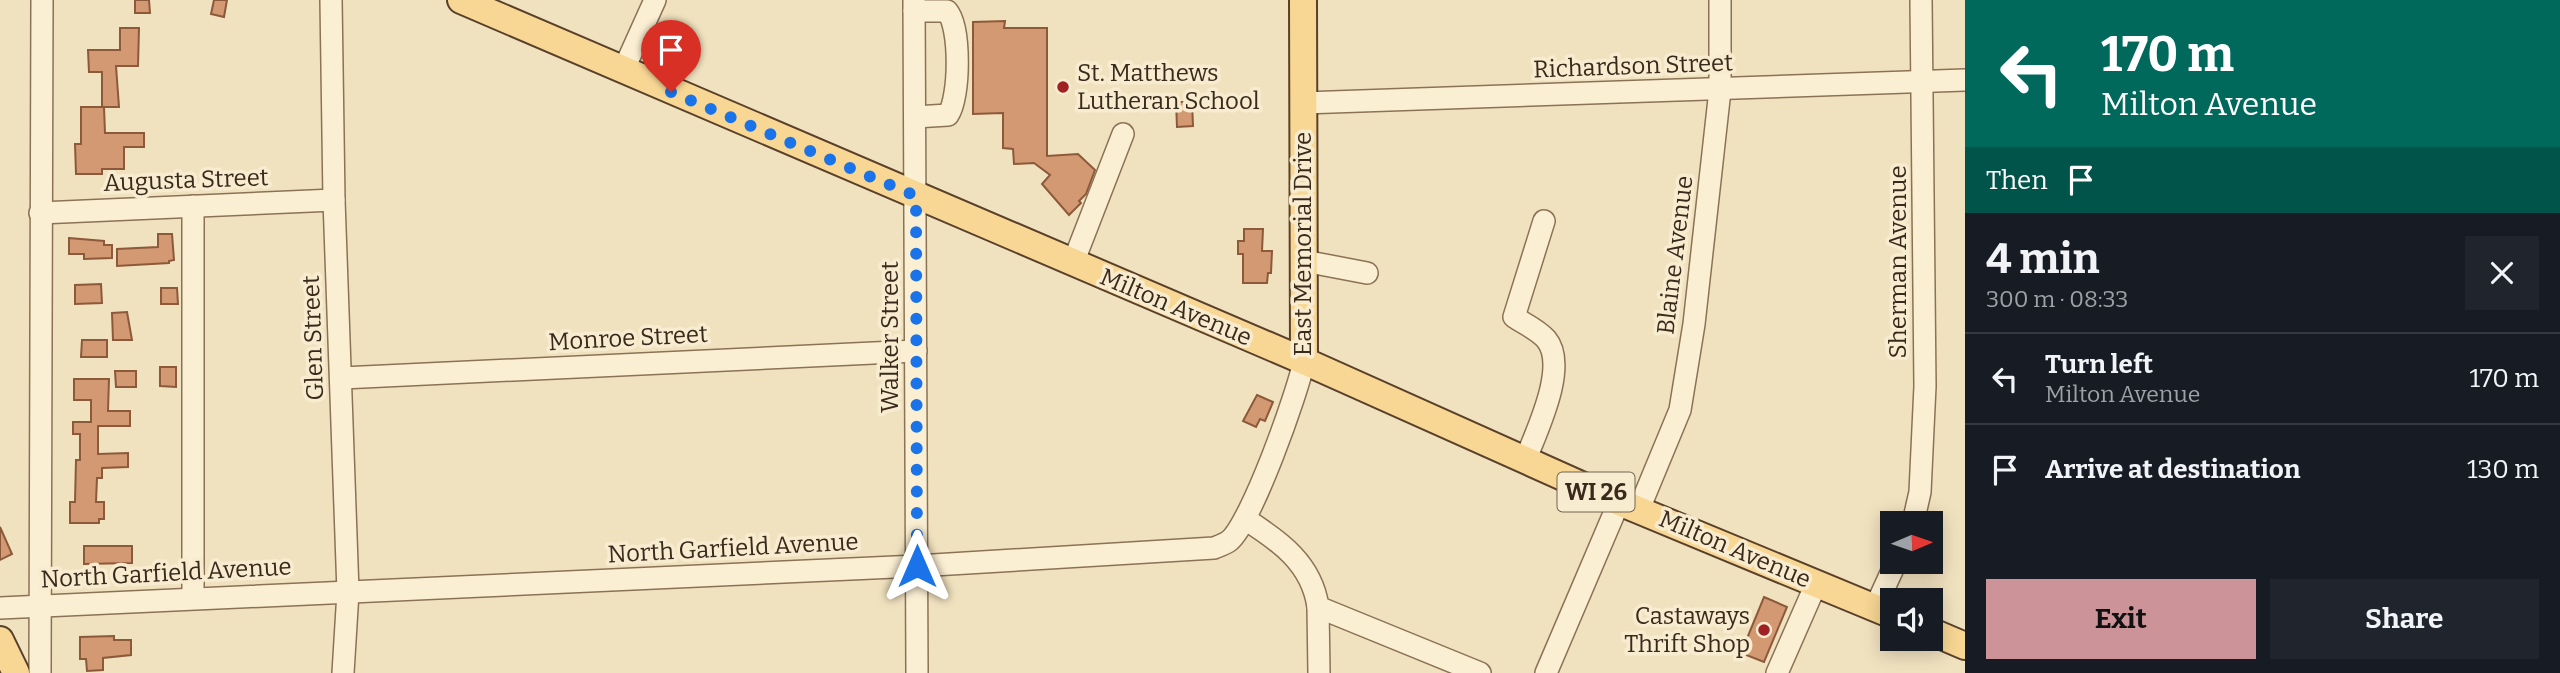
<!DOCTYPE html>
<html lang="en">
<head>
<meta charset="utf-8">
<style>
	body { margin:0; font-family:Bitter,serif; background:#20242c; color:#f1f3f6; height:100vh; display:flex; flex-direction:column; font-size:26px; white-space:nowrap }
	* { box-sizing:border-box; margin:0 }
	p { font-size:23px; color:#9ea1a6 }
	.icon { flex:none; width:38px; height:38px; fill:none; stroke:currentColor; stroke-width:2; stroke-linecap:round; stroke-linejoin:round }
	.map { position:relative; flex:1; overflow:hidden }
	.panel { display:flex; flex-direction:column; background:#171b24; width:595px }
	.panel>* { flex:none }
	.banner { background:#00695c; color:#fff; overflow:hidden }
	.needle { width:46px; rotate:88deg }
	.buttons { position:absolute; left:1880px; top:511px; display:grid; gap:14px }
	.buttons a { display:grid; place-items:center; width:63px; height:63px; border-radius:0px; background:#171b24; box-shadow:0 4px 18px #0003; font-size:35px }
	.pin { position:absolute; display:grid; place-items:center; width:60px; height:60px; color:#fff; margin:-72px -30px; border-radius:50% 50% 50% 0; rotate:-45deg; box-shadow:0 0 7px #0007 }
	.pin .icon { rotate:45deg }
	.me { position:absolute; width:77px; margin:-38px; rotate:0deg; stroke-linejoin:round; filter:drop-shadow(0 0 5px #0008) }
	.turn { display:flex; align-items:center; gap:24px; height:147px; padding:0 21px; font-size:32px }
	.turn .icon { width:91px; height:91px; stroke-width:2.5 }
	.turn b { display:block; font-size:49px; line-height:60px }
	.then { display:flex; align-items:center; height:66px; padding:0 21px; background:#0003; gap:14px; font-size:26px }
	.round { display:grid; place-items:center; flex:none; width:74px; height:74px; border-radius:0px; background:#20242c }
	.head { display:flex; align-items:center; justify-content:space-between; height:119px; padding:0 21px }
	h1 { font-size:42px; font-weight:700; line-height:52px }
	.primary-button { display:flex; gap:14px; margin-top:auto; padding:14px 21px }
	.primary-button a { flex:1; height:80px; border-radius:0px; background:#cc9498; color:#111; font-size:28px; font-weight:700; line-height:80px; text-align:center }
	.primary-button a+a { background:#20242c; color:#f1f3f6 }
	ul { padding:0; list-style:none }
	li { display:flex; align-items:center; gap:21px; height:91px; padding:0 21px; border-top:2px solid #363941 }
	li div { flex:1 }
	li b { display:block; font-size:26px }
	li em { font-style:normal }
	main { display:flex; flex:1; min-height:0 }
	.map>svg:first-child { display:block }
	.building { fill:#d29972; stroke:#8c593a; stroke-width:2 }
	.lines { fill:none; stroke-linecap:round; stroke-linejoin:round }
	.minor-casing { stroke:#8b7256; stroke-width:24 }
	.major-casing { stroke:#59402b; stroke-width:30 }
	.minor { stroke:#fbefd3; stroke-width:21 }
	.major { stroke:#f8d794; stroke-width:26 }
	.route { stroke:#1a73e8; stroke-width:12; stroke-dasharray:0 21.6 }
	.poi-dot { fill:#9f2124; stroke:#f8ecd0; stroke-width:2.5 }
	.labels { text-anchor:middle; dominant-baseline:central; stroke-width:7; stroke-linejoin:round; paint-order:stroke }
	.shield { fill:#f8ecd0; stroke:#736452; stroke-width:2 }
	.shield-label { font-size:23px; font-weight:bold; fill:#3a2a1c }
	.street-label { font-size:24px; fill:#3a2a1c; stroke:#f8ecd0 }
	.poi-label { font-size:24px; fill:#3a2a1c; stroke:#f8ecd0; text-anchor:start }
</style>
</head>
<body>
<main>
<div class="map">
<svg width="1965" height="673" viewBox="0 0 1965 673">
	<rect width="100%" height="100%" fill="#f1e2bf"/>
	<g class="building">
		<path d="M 135,0 L 149,0 L 150,13 L 135,13 Z"/>
		<path d="M 214,0 L 227,0 L 224,17 L 211,14 Z"/>
		<path d="M 1005,21 L 1004,28 L 1047,28 L 1047,156 L 1078,154 L 1095,170 L 1086,194 L 1079,201 L 1081,203 L 1069,215 L 1042,184 L 1050,175 L 1034,163 L 1014,164 L 1013,149 L 1003,148 L 1003,113 L 973,114 L 973,22 Z"/>
		<path d="M 120,28 L 139,28 L 138,66 L 116,66 L 119,107 L 104,107 L 105,133 L 144,133 L 144,147 L 124,147 L 124,169 L 102,169 L 102,174 L 76,174 L 75,144 L 81,144 L 81,107 L 102,107 L 102,72 L 89,72 L 88,50 L 120,50 Z"/>
		<path d="M 1176,102 L 1192,102 L 1193,126 L 1177,127 Z"/>
		<path d="M 1244,229 L 1263,229 L 1262,251 L 1272,251 L 1271,273 L 1268,273 L 1267,283 L 1243,283 L 1243,254 L 1238,254 L 1238,241 L 1244,241 Z"/>
		<path d="M 158,234 L 172,234 L 174,260 L 169,261 L 169,263 L 117,266 L 117,249 L 158,247 Z"/>
		<path d="M 69,238 L 104,241 L 104,245 L 112,245 L 112,258 L 84,259 L 84,254 L 69,254 Z"/>
		<path d="M 101,284 L 102,303 L 75,304 L 75,285 Z"/>
		<path d="M 161,288 L 177,288 L 178,304 L 161,304 Z"/>
		<path d="M 127,312 L 132,340 L 113,340 L 112,313 Z"/>
		<path d="M 82,340 L 107,340 L 107,357 L 81,357 Z"/>
		<path d="M 160,367 L 176,367 L 176,387 L 160,386 Z"/>
		<path d="M 115,371 L 136,371 L 136,387 L 116,387 Z"/>
		<path d="M 74,379 L 109,379 L 108,411 L 130,411 L 130,426 L 98,426 L 98,454 L 128,453 L 128,467 L 102,468 L 102,478 L 97,478 L 96,502 L 104,502 L 104,519 L 99,519 L 99,523 L 70,523 L 70,502 L 75,502 L 76,460 L 80,460 L 80,434 L 73,434 L 73,422 L 91,422 L 91,400 L 74,400 Z"/>
		<path d="M 1257,395 L 1273,402 L 1265,421 L 1260,419 L 1256,427 L 1243,421 Z"/>
		<path d="M 0,527 L 12,554 L 0,560 Z"/>
		<path d="M 84,546 L 132,546 L 132,563 L 84,564 Z"/>
		<path d="M 1764,597 L 1787,607 L 1764,662 L 1741,653 Z"/>
		<path d="M 114,636 L 114,640 L 131,640 L 131,655 L 103,658 L 103,670 L 87,671 L 86,659 L 80,659 L 80,637 Z"/>
	</g>
	<g class="lines">
		<g class="minor-casing">
			<g id="minor">
				<path d="M 331,0 L 334,200 L 348,592 L 343,673"/>
				<path d="M 914,0 L 917,673"/>
				<path d="M 914,11 L 947,11 C 961,27 960,98 948,115 L 915,117"/>
				<path d="M 623,71 L 655,0"/>
				<path d="M 1303,103 L 1965,80"/>
				<path d="M 193,206 L 193,598"/>
				<path d="M 40,213 L 334,200"/>
				<path d="M 1304,261 L 1367,273"/>
				<path d="M 1073,263 L 1123,134"/>
				<path d="M 342,378 L 916,351"/>
				<path d="M 1525,461 C 1536,432 1569,366 1546,339 C 1538,330 1525,324 1514,317 L 1544,221"/>
				<path d="M 1639,509 L 1680,410 L 1694,324 L 1720,90 L 1720,0"/>
				<path d="M 1245,519 C 1280,541 1312,564 1318,607 L 1480,673"/>
				<path d="M 1913,523 L 1920,492 L 1925,386 L 1921,0"/>
				<path d="M 1318,607 L 1319,673"/>
				<path d="M 0,608 L 917,566 L 1214,548 C 1219,546 1225,544 1229,541 C 1251,524 1298,392 1304,361"/>
				<path d="M 1875,608 L 1896,562"/>
				<path d="M 40,673 L 42,0"/>
				<path d="M 1546,673 L 1619,502"/>
				<path d="M 1777,673 L 1816,584"/>
			</g>
		</g>
		<g class="major-casing">
			<g id="major">
				<path d="M 461,0 L 1304,361 L 1619,502 L 1892,615"/>
				<path d="M 1303,0 L 1304,361"/>
				<path d="M 1930,631 L 1965,646"/>
				<path d="M 0,640 L 16,673"/>
			</g>
		</g>
		<use href="#minor" class="minor"/>
		<use href="#major" class="major"/>
	</g>
	<g class="lines">
		<path class="route" d="M 671,92 L 916,196 L 917,566"/>
	</g>
	<g class="poi-dot">
		<circle cx="1063" cy="87" r="7"/>
		<circle cx="1764" cy="630" r="7"/>
	</g>
	<g class="labels">
		<rect class="shield" x="1557.5" y="472.5" width="77" height="39" rx="5"/>
		<g class="shield-label">
			<text x="1596" y="492">WI 26</text>
		</g>
		<g class="street-label">
			<text transform="translate(1633 66) rotate(-2)">Richardson Street</text>
			<text transform="translate(186 180) rotate(-2)">Augusta Street</text>
			<text transform="translate(1303 244) rotate(-90)">East Memorial Drive</text>
			<text transform="translate(1675 255) rotate(-83)">Blaine Avenue</text>
			<text transform="translate(1898 262) rotate(-90)">Sherman Avenue</text>
			<text transform="translate(1176 307) rotate(23)">Milton Avenue</text>
			<text transform="translate(890 337) rotate(-90)">Walker Street</text>
			<text transform="translate(313 338) rotate(-92)">Glen Street</text>
			<text transform="translate(628 338) rotate(-3)">Monroe Street</text>
			<text transform="translate(733 548) rotate(-3)">North Garfield Avenue</text>
			<text transform="translate(1735 549) rotate(23)">Milton Avenue</text>
			<text transform="translate(166 573) rotate(-3)">North Garfield Avenue</text>
		</g>
		<g class="poi-label">
			<text x="1077" y="73">St. Matthews<tspan x="1077" dy="28">Lutheran School</tspan></text>
			<text x="1750" y="616" text-anchor="end">Castaways<tspan x="1750" dy="28">Thrift Shop</tspan></text>
		</g>
	</g>
</svg>
<div class="buttons">
<a><svg class="needle" viewBox="-14 -14 28 28"><path d="M0-13l5 13h-10z" fill="#e53935"/><path d="M0 13l5-13h-10z" fill="#9ea1a6"/></svg></a>
<a><svg class="icon" aria-label="sound" viewBox="0 0 24 24"><path d="M4 9h4l5-4v14l-5-4H4zM17 9q2 3 0 6"/></svg></a>
</div>
<div class="pin" style="left:671px;top:92px;background:#d93025"><svg class="icon" aria-label="arrive" viewBox="0 0 24 24"><path d="M6 21V4h12l-3 4 3 4H6"/></svg></div>
<svg class="me" style="left:917px;top:566px" viewBox="-20 -20 40 40"><path d="M0-17L14 15 0 8-14 15z" fill="#1a73e8" stroke="#fff" stroke-width="4"/></svg>
</div>
<section class="panel">
<div class="banner">
<div class="turn"><svg class="icon" aria-label="left" viewBox="0 0 24 24"><path d="M17 20v-9H6M10 6l-5 5 5 5"/></svg><div><b>170 m</b>Milton Avenue</div></div>
<div class="then">Then<svg class="icon" aria-label="arrive" viewBox="0 0 24 24"><path d="M6 21V4h12l-3 4 3 4H6"/></svg></div>
</div>
<div class="head"><div><h1>4 min</h1><p>300 m · 08:33</p></div><a class="round"><svg class="icon" aria-label="close" viewBox="0 0 24 24"><path d="M6 6l12 12M18 6L6 18"/></svg></a></div>
<ul>
<li><svg class="icon" aria-label="left" viewBox="0 0 24 24"><path d="M17 20v-9H6M10 6l-5 5 5 5"/></svg><div><b>Turn left</b><p>Milton Avenue</p></div><em>170 m</em></li>
<li><svg class="icon" aria-label="arrive" viewBox="0 0 24 24"><path d="M6 21V4h12l-3 4 3 4H6"/></svg><div><b>Arrive at destination</b></div><em>130 m</em></li>
</ul>
<div class="primary-button"><a>Exit</a><a>Share</a></div>
</section>
</main>
</body>
</html>
